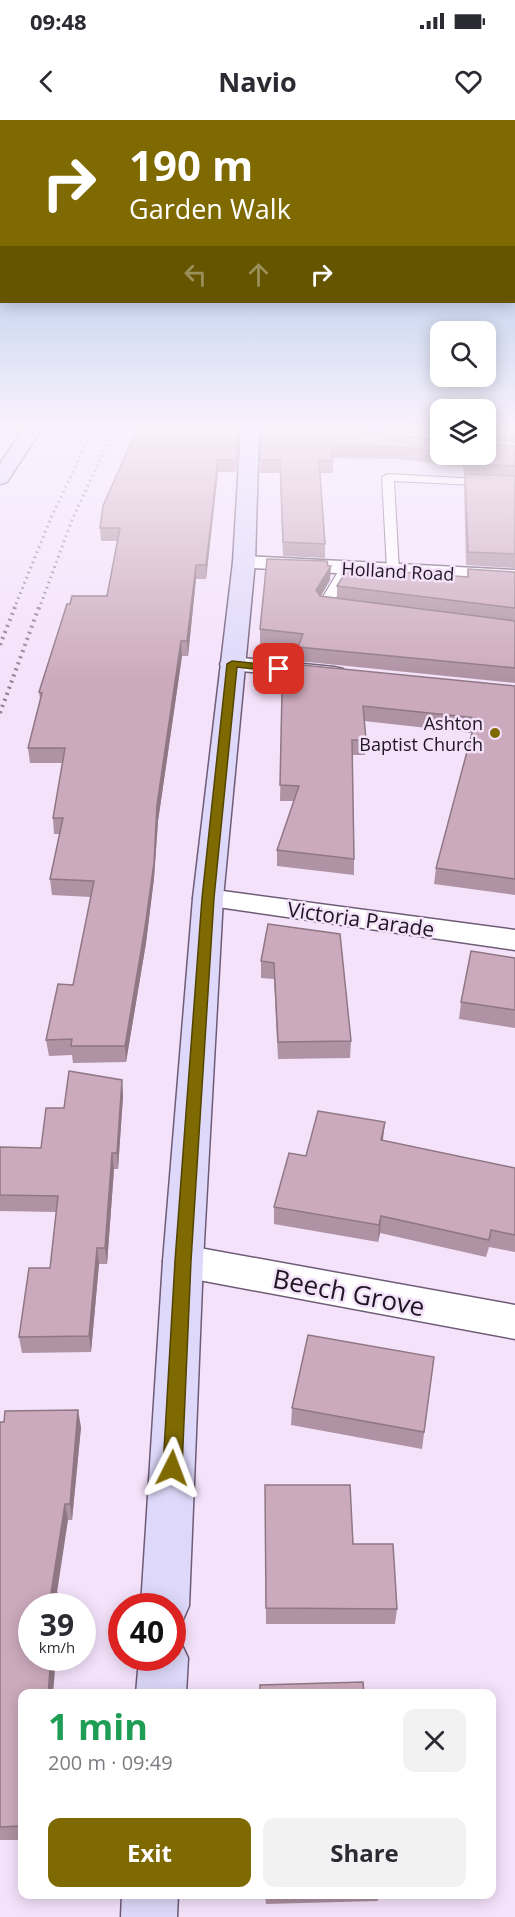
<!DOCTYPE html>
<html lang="en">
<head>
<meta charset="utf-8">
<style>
	body { margin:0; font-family:"Open Sans",sans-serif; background:#f2f2f3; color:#2b2b33; height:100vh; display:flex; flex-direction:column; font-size:22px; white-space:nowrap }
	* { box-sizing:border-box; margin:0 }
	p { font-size:20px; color:#7c7c81 }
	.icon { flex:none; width:33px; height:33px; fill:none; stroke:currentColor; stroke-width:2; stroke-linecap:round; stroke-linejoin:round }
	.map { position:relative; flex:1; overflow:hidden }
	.side { position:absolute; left:18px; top:1569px; width:478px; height:210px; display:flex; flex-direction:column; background:#fff; border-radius:12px; box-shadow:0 3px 15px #0003 }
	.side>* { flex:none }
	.top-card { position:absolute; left:0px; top:0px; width:516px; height:183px; box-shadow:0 3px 15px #0003; background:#7f6901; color:#fff; overflow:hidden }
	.tools { position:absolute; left:430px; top:201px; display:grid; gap:12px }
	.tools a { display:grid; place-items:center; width:66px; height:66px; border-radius:12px; background:#fff; box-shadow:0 3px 15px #0003; font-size:30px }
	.speed { position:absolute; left:18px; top:1473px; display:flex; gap:12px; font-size:30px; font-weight:700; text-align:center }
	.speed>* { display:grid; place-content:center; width:78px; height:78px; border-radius:50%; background:#fff; box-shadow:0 3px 15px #0003; line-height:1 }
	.speed small { font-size:15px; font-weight:400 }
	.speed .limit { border:9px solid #d22; background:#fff; color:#111 }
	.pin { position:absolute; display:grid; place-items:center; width:51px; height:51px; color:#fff; margin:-26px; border-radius:12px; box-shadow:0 3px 9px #0006 }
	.me { position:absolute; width:66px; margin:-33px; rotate:3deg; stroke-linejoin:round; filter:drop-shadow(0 0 4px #0008) }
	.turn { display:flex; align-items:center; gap:21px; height:126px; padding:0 30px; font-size:27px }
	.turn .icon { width:78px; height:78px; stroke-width:2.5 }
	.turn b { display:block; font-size:42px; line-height:51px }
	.lanes { display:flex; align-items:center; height:57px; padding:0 30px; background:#0003; justify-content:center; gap:30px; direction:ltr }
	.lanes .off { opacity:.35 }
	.round { display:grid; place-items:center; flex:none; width:63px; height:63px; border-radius:12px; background:#f2f2f3 }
	.overview { display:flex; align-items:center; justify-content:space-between; height:102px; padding:0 30px }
	h1 { font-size:36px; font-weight:700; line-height:45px; color:#1e9e55 }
	.action { display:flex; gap:12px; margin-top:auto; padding:12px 30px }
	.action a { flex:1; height:69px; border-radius:12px; background:#7f6901; color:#fff; font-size:24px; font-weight:700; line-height:69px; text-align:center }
	.action a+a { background:#f2f2f3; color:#2b2b33 }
	.status { display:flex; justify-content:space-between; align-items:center; height:42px; padding:0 30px; background:#fff; direction:ltr }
	.status svg { height:16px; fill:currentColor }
	header { display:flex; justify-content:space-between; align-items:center; height:78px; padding:0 30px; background:#fff; font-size:27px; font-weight:700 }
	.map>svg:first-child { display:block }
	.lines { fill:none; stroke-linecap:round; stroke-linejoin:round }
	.lane-casing { stroke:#6e5b76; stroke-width:2 }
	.street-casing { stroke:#6e5b76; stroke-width:3 }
	.secondary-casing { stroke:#6e5b76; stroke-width:3 }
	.lane { fill:#fff; fill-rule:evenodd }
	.street { fill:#fff; fill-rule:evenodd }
	.secondary { fill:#ded9fa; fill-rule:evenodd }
	.rail-far1 { stroke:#8c7f91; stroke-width:3; stroke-dasharray:1.5 4; stroke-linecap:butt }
	.rail { stroke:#8c7f91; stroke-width:4; stroke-dasharray:2 4.5; stroke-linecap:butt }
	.wall { fill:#af92a3 }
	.shaded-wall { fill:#8f7784 }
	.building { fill:#ccaabd; stroke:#8f7784; stroke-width:1.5 }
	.route { fill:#7f6901; stroke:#534401; stroke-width:1.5 }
	.poi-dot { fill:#7f6901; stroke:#f4e2fb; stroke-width:2 }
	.labels { text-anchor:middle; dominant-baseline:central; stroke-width:5; stroke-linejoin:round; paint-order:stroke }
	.far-street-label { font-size:18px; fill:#1e1621; stroke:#f4e2fb }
	.far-poi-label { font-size:18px; fill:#1e1621; stroke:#f4e2fb; text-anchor:end }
	.street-label { font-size:21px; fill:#1e1621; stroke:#f4e2fb }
	.near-street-label { font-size:26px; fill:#1e1621; stroke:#f4e2fb }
</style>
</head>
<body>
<div class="status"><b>09:48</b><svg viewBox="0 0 49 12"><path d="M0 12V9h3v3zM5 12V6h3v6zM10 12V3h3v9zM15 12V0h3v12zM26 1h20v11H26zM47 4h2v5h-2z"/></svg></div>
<header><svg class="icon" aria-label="back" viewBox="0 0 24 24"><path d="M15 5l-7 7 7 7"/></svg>Navio<svg class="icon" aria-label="heart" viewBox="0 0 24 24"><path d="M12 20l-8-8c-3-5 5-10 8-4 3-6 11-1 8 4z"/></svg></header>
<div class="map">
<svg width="515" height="1797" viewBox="0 0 515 1797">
	<rect width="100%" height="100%" fill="#f4e2fb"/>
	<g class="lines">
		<g class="lane-casing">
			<g id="lane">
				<path d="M 388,354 L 515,361 L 515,367 L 394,361 L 399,450 L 393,454 L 387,450 L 382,357 Z"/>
				<path d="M 347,444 L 353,448 L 333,483 L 346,485 L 348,488 L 341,492 L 320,488 L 318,485 L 342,445 Z"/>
			</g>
		</g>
		<g class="street-casing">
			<g id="street">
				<path d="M 244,436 L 515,450 L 515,464 L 236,447 L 233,442 L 236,437 Z"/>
				<path d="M 232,537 L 334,547 L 343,549 L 346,554 L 343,559 L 334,561 L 223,549 L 220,544 L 223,539 Z"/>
				<path d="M 208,769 L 515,810 L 515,830 L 197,784 L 193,778 L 197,772 Z"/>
				<path d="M 183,1125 L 515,1185 L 515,1219 L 183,1157 L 169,1152 L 163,1141 L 169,1130 Z"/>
			</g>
		</g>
		<g class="secondary-casing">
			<g id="secondary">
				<path d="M 25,307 L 43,307 L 7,362 L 0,364 L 0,344 Z"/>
				<path d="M 241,307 L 259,307 L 255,442 L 223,778 L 203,1141 L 189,1486 L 182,1502 L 172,1506 L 172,1486 L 141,1486 L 163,1141 L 193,778 L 233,442 Z"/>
				<path d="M 172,1517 L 180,1521 L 188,1538 L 186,1574 L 136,1574 L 139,1538 L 172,1538 Z"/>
				<path d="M 122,1774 L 178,1774 L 177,1797 L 121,1797 Z"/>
			</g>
		</g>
		<use href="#lane" class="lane"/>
		<use href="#street" class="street"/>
		<use href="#secondary" class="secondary"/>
		<g class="rail-far1">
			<path d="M 14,489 L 50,400 L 94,307"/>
			<path d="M 39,489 L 72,400 L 115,307"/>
		</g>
		<g class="rail">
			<path d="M 0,525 L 15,487"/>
			<path d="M 0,593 L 39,487"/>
		</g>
	</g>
	<g class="wall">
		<path d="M 138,307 L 239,307 L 236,352 L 218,352 L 206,459 L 196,459 L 188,536 L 182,536 L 158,701 L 154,758 L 146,823 L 126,942 L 73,943 L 72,935 L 49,936 L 46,920 L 73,865 L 91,777 L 52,775 L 50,759 L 60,714 L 54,714 L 53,698 L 63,643 L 30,643 L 28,628 L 40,579 L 39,572 L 70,484 L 107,476 L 118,421 L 101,421 L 100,408 Z"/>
		<path d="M 261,307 L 441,332 L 441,334 L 486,334 L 515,326 L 515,448 L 466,445 L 464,367 L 465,356 L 464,356 L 463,347 L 399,339 L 333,338 L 333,353 L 320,353 L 325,424 L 325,438 L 283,436 L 280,353 L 260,353 Z"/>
		<path d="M 351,307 L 441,307 L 441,316 Z"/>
		<path d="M 486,307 L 515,307 L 515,323 L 486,320 Z"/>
		<path d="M 468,449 L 515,452 L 515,563 L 298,541 L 298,527 L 260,524 L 260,509 L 330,460 L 321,476 L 337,478 L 337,466 L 467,457 Z"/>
		<path d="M 515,566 L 515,775 L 434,764 L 436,748 L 472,613 L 364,601 L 366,620 L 365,635 L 352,635 L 354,739 L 354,755 L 277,746 L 277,730 L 294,681 L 280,681 L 282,572 Z"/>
		<path d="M 268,804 L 351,921 L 350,938 L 278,939 L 274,859 L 261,858 L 261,841 Z"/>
		<path d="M 515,838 L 515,908 L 459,899 L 461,882 Z"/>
		<path d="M 122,960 L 123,976 L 118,1049 L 114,1049 L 107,1144 L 99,1144 L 91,1232 L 22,1233 L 19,1217 L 50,1148 L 56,1092 L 0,1091 L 0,1027 L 41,1028 L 64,988 Z"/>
		<path d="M 383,1020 L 515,1048 L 515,1132 L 489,1127 L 486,1137 L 380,1113 L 378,1122 L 274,1104 L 274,1087 L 306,1036 Z"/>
		<path d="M 434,1237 L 422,1329 L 291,1305 L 292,1288 Z"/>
		<path d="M 0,1302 L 81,1307 L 72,1400 L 68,1400 L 22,1574 L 22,1720 L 0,1720 Z"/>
		<path d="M 265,1365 L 353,1424 L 397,1489 L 395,1504 L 266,1504 Z"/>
		<path d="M 265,1774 L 379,1774 L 378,1781 L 266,1784 Z"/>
	</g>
	<g class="shaded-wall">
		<path d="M 238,307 L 239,307 L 236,352 L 236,340 Z"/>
		<path d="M 218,340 L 218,352 L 206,459 L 206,445 Z"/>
		<path d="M 196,445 L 196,459 L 188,536 L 187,521 Z"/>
		<path d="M 331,446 L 330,460 L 316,484 L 316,470 Z"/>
		<path d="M 181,521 L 182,536 L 158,701 L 154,758 L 146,823 L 126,942 L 125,926 L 157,685 Z"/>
		<path d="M 122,960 L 123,976 L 118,1049 L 117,1033 Z"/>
		<path d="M 385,1002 L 383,1019 L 380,1037 L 381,1020 Z"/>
		<path d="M 112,1033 L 114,1049 L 107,1144 L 105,1128 Z"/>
		<path d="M 381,1096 L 380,1113 L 378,1122 L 379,1105 Z"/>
		<path d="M 97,1128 L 99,1144 L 91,1232 L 89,1216 Z"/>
		<path d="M 78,1290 L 81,1307 L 72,1400 L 70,1384 Z"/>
		<path d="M 65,1384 L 68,1400 L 55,1486 L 51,1473 Z"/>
		<path d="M 57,1473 L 59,1486 L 56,1486 Z"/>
		<path d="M 51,1538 L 56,1538 L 53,1574 L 48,1574 Z"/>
	</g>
	<g class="building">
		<path d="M 138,307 L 238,307 L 236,340 L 218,340 L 206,445 L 196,445 L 187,521 L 181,521 L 157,685 L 154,743 L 145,807 L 125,926 L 71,926 L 72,919 L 46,920 L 58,864 L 73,865 L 94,761 L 50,759 L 63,698 L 53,698 L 65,628 L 28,628 L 42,573 L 39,572 L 67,484 L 70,484 L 72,476 L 107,476 L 120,408 L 100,408 L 103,386 Z"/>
		<path d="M 261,307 L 318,307 L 441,320 L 441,332 L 400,327 L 331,326 L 333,341 L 319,340 L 325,424 L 283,422 L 280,340 L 260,340 Z"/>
		<path d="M 486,307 L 515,307 L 515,311 L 486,308 Z"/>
		<path d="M 486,323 L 515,326 L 515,346 L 465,343 L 464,335 L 461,334 L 486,334 Z"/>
		<path d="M 465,354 L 515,356 L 515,434 L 468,432 Z"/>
		<path d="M 267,439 L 327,441 L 328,446 L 331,446 L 316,470 L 320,476 L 515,501 L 515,548 L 298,527 L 303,514 L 260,509 Z"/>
		<path d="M 348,448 L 468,457 L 468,449 L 515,452 L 515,488 L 337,466 Z"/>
		<path d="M 292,544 L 515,566 L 515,759 L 436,748 L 476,598 L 363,586 L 366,620 L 352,620 L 354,739 L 277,730 L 299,666 L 280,665 L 282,572 Z"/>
		<path d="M 268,804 L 340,814 L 351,921 L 278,922 L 274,843 L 261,841 Z"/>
		<path d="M 471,831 L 515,838 L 515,890 L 461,882 Z"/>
		<path d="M 69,951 L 122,960 L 117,1033 L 112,1033 L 105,1128 L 97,1128 L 89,1216 L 19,1217 L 29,1148 L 50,1148 L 58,1076 L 0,1075 L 0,1027 L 41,1028 L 46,988 L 64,988 Z"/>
		<path d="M 318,991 L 385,1002 L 381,1020 L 515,1048 L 515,1115 L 491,1110 L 489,1120 L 381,1096 L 379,1105 L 274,1087 L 289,1033 L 306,1036 Z"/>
		<path d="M 308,1215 L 434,1237 L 424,1312 L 292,1288 Z"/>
		<path d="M 78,1290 L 70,1384 L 65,1384 L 51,1473 L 57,1473 L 56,1486 L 32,1486 L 32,1538 L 51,1538 L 48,1574 L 22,1574 L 22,1706 L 0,1707 L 0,1302 L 4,1302 L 5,1291 Z"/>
		<path d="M 265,1365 L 350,1365 L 353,1424 L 393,1424 L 397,1489 L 266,1488 Z"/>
		<path d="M 363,1562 L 364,1574 L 260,1574 L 260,1565 Z"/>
	</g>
	<linearGradient id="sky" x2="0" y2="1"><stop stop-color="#8cb4df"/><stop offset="0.55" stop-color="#faf2fd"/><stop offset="1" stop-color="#faf2fd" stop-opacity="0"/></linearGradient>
	<rect width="515" height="559" fill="url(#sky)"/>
	<path class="route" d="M 232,541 L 279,546 L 284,549 L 279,552 L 237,547 L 214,778 L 191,1141 L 182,1348 L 179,1354 L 172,1356 L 166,1354 L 163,1348 L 175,1141 L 202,778 L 227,544 Z"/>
	<circle class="poi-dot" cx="495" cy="613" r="6"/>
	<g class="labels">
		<g class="far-street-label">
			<text transform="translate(398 451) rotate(3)">Holland Road</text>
		</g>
		<g class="far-poi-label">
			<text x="483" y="603">Ashton<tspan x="483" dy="21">Baptist Church</tspan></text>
		</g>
		<g class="street-label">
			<text transform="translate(361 799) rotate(8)">Victoria Parade</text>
		</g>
		<g class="near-street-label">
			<text transform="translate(349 1172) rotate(11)">Beech Grove</text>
		</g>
	</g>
</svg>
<div class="tools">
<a><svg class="icon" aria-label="search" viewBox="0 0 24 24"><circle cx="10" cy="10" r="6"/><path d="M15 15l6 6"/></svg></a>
<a><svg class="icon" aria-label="layers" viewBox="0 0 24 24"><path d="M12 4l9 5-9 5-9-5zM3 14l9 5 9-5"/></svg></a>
</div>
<div class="speed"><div>39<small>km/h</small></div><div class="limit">40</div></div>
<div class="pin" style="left:279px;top:549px;background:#d93025"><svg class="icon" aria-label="arrive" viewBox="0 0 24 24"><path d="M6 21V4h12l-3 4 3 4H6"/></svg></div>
<svg class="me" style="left:172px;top:1348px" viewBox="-20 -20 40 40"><path d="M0-17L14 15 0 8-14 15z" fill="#7f6901" stroke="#fff" stroke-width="4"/></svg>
<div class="top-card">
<div class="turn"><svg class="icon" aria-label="right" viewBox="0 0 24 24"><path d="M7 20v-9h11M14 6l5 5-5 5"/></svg><div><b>190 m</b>Garden Walk</div></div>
<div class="lanes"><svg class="icon off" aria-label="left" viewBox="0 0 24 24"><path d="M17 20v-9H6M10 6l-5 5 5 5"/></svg><svg class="icon off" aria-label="ahead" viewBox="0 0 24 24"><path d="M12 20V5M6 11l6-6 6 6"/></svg><svg class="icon" aria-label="right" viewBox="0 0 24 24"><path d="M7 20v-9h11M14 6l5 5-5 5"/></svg></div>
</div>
<section class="side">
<div class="overview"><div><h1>1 min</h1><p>200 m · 09:49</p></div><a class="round"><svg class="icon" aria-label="close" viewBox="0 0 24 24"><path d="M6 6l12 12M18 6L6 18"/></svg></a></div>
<div class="action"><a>Exit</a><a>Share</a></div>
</section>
</div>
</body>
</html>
